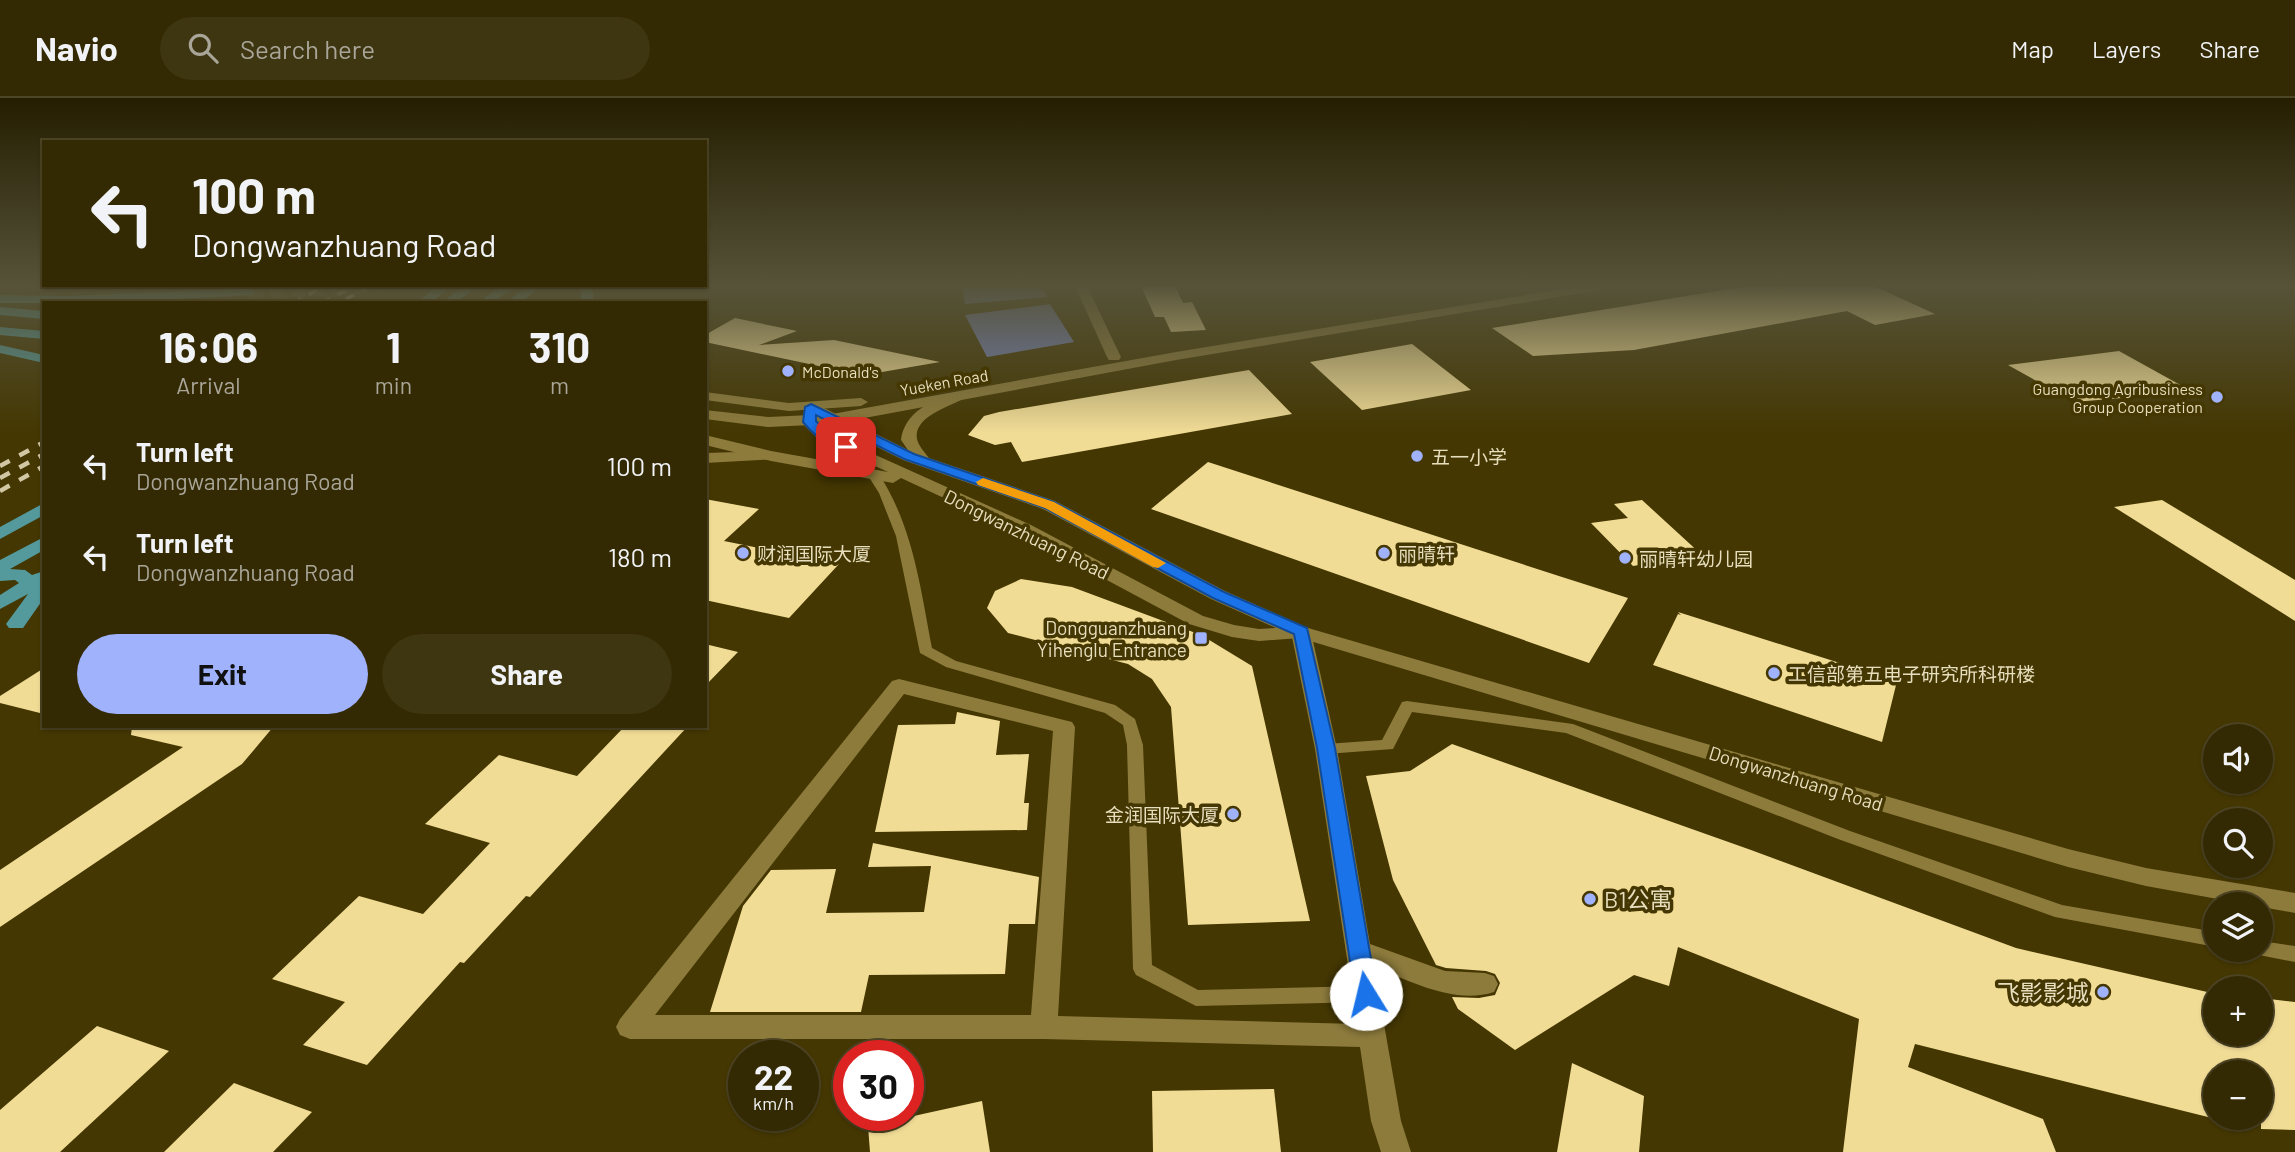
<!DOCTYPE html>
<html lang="en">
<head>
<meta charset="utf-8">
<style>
	body { margin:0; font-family:Barlow,"Noto Sans SC",sans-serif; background:#3e3511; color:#f1f3f6; height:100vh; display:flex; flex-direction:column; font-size:26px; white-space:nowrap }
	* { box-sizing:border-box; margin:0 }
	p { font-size:23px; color:#a9a699 }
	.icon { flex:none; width:38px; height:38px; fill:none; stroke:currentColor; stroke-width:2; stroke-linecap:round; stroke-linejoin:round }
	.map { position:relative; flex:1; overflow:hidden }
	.details { position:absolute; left:42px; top:203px; width:665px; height:427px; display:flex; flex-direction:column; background:#332902; border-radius:0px; box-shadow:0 2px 5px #0004,0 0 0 2px #4e4524 }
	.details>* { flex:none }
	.hud { position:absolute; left:42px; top:42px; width:665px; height:147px; border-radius:0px; box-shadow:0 2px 5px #0004,0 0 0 2px #4e4524; background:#332902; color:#f1f3f6; overflow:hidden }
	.buttons { position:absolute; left:2203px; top:626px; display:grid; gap:14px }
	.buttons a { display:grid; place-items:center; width:70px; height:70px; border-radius:50%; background:#332902; box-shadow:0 2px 5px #0004,0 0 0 2px #4e4524; font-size:35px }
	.speed { position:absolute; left:728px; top:942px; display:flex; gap:14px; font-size:35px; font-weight:700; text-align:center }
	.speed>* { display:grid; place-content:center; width:91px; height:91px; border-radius:50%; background:#332902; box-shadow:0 2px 5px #0004,0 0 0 2px #4e4524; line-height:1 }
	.speed small { font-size:18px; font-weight:400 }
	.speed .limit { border:10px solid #d22; background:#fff; color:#111 }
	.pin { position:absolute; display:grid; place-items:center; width:60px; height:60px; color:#fff; margin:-30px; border-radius:14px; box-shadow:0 4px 10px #0006 }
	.me { position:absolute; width:77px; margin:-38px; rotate:351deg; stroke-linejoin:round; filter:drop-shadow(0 0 5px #0008) }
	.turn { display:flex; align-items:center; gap:24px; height:147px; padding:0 35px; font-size:32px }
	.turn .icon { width:91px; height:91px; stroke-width:2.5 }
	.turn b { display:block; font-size:49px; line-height:60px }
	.eta { display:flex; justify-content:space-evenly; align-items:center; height:119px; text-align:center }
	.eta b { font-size:42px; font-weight:700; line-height:49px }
	.action { display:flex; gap:14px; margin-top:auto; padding:14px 35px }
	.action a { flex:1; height:80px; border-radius:42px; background:#a1b2fd; color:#111; font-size:28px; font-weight:700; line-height:80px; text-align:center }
	.action a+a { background:#3e3511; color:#f1f3f6 }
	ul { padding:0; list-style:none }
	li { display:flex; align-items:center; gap:21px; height:91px; padding:0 35px }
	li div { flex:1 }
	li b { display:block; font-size:26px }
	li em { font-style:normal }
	header { display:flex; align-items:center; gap:42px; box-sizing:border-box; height:98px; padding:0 35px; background:#332902; border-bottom:2px solid #4e4524 }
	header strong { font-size:33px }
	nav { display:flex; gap:38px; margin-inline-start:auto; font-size:24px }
	.search { width:490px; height:63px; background:#3e3511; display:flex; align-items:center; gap:18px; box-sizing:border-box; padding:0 24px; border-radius:38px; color:#a9a699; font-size:26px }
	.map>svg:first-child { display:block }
	.water { fill:#7482bd }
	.building { fill:#f1dc96 }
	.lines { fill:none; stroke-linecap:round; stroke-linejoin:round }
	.trunk-tunnel { stroke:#5c501e; stroke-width:14; stroke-dasharray:14 7; stroke-linecap:butt }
	.service { fill:#8d7b3c; fill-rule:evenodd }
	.minor { fill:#8d7b3c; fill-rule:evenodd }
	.tertiary { fill:#8d7b3c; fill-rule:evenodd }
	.secondary { fill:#8d7b3c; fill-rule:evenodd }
	.trunk { fill:#549a9d; fill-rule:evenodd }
	.rail-far1 { stroke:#d1c7a4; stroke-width:3.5; stroke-dasharray:9 9; stroke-linecap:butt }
	.rail { stroke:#d1c7a4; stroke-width:4.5; stroke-dasharray:11 11; stroke-linecap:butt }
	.route { fill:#1a73e8; stroke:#114b97; stroke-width:2 }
	.slow { fill:#f59e0b }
	.poi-dot { fill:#a1b2fd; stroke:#443702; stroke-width:2.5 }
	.labels { text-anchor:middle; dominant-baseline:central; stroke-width:7; stroke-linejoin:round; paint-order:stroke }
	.far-poi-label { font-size:16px; fill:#e7debe; stroke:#443702; text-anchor:start }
	.far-street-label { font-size:16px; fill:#e7debe; stroke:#443702 }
	.poi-label { font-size:19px; fill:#e7debe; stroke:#443702; text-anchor:start }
	.street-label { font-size:19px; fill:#e7debe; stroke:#443702 }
	.near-poi-label { font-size:23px; fill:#e7debe; stroke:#443702; text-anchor:start }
</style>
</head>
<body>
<header>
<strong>Navio</strong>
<div class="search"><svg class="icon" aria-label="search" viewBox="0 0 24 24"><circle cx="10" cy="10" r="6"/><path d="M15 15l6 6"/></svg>Search here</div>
<nav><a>Map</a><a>Layers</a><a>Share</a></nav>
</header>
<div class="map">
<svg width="2295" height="1054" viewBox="0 0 2295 1054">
	<rect width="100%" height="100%" fill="#443702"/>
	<g class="water">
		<path d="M 962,188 L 1020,188 L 1043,191 L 1047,199 L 965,206 Z"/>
		<path d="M 1050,206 L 1074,244 L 987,259 L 965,217 Z"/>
	</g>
	<g class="building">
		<path d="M 1141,188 L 1175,188 L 1183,205 L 1192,204 L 1206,232 L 1171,234 L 1164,219 L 1155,219 Z"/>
		<path d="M 1747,188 L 1874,188 L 1935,216 L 1875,227 L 1847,213 L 1634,252 L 1533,258 L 1492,230 Z"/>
		<path d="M 735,220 L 797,233 L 759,247 L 834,242 L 940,264 L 882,274 L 852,275 L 705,244 L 705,237 Z"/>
		<path d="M 1412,246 L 1471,292 L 1362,312 L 1310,264 Z"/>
		<path d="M 2119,253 L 2193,294 L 2074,304 L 2008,267 Z"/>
		<path d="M 1249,272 L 1292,316 L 1022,364 L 1011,344 L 995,347 L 968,337 L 984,318 L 999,314 Z"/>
		<path d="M 1208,364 L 1562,479 L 1628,500 L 1589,565 L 1151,411 Z"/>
		<path d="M 705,401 L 759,411 L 724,443 L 839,466 L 789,520 L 705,502 Z"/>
		<path d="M 1642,402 L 1702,457 L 1633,468 L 1591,425 L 1628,420 L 1614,406 Z"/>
		<path d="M 2162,402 L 2295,482 L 2295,523 L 2114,409 Z"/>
		<path d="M 1021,481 L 1072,489 L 1201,537 L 1252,568 L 1310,823 L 1188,827 L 1171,609 L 1152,581 L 1128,566 L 1008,535 L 987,510 L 995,493 Z"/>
		<path d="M 1678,514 L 1897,583 L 1882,644 L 1653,567 L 1678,516 L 1681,517 Z"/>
		<path d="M 705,546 L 738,554 L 705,588 Z"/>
		<path d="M 44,570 L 44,616 L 0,605 L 0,598 Z"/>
		<path d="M 957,614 L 1000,623 L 996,657 L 1029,656 L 1024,705 L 1029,705 L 1027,732 L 875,734 L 898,627 L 955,626 Z"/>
		<path d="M 132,628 L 274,628 L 242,666 L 0,829 L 0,772 L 183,649 L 131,637 Z"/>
		<path d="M 625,628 L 688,628 L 530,799 L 526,798 L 464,865 L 460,864 L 367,967 L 303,947 L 345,904 L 272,881 L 359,798 L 423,816 L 490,745 L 425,726 L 499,657 L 577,678 Z"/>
		<path d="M 1452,646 L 1751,752 L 2016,850 L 2216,896 L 2216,936 L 2261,936 L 2261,900 L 2295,904 L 2295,1032 L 2261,1031 L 2261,975 L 2216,975 L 2216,1021 L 1915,946 L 1908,969 L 2043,1021 L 2056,1054 L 1843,1054 L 1859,921 L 1678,849 L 1669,888 L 1634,877 L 1515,952 L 1458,911 L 1452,899 L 1479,900 L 1495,897 L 1500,885 L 1495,876 L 1486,873 L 1446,870 L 1436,867 L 1393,782 L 1366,678 L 1410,673 Z"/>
		<path d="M 873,745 L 1039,779 L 1035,826 L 1009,826 L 1005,876 L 869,877 L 861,914 L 710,914 L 743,808 L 771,772 L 836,771 L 826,815 L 924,814 L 931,768 L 868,769 Z"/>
		<path d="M 97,928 L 169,953 L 60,1054 L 0,1054 L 0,1012 Z"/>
		<path d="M 1572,965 L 1644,998 L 1639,1054 L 1557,1054 Z"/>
		<path d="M 234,985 L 312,1014 L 273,1054 L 164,1054 Z"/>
		<path d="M 1274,991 L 1281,1054 L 1153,1054 L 1152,993 Z"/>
		<path d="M 982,1003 L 990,1054 L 870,1054 L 868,1028 Z"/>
	</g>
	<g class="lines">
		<path class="trunk-tunnel" d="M 249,194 L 383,188"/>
		<g class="service">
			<path d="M 873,372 L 877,373 C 913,427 920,488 932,550 L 956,563 L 1115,607 L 1135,621 L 1143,647 L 1152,867 L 1198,892 L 1366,888 L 1373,890 L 1376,896 L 1373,902 L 1366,904 L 1196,908 L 1136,877 L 1133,871 L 1127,647 L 1123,627 L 1105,615 L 946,569 L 920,555 L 896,438 L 879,395 L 867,376 Z"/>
			<path d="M 1407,603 L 1573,626 L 1850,733 L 2062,807 L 2216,834 L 2216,849 L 2055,819 L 1838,741 L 1566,635 L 1412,614 L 1393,651 L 1326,656 L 1320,655 L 1318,651 L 1320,647 L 1326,646 L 1382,642 L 1402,604 Z"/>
			<path d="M 2261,843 L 2295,848 L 2295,864 L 2254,856 L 2252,852 L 2261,852 Z"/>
		</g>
		<g class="minor">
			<path d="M 1075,188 L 1087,188 L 1121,259 L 1119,262 L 1109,262 L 1107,259 Z"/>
			<path d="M 771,353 L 779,358 L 777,361 L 705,365 L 705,355 Z"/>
			<path d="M 1301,528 L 1311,534 L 1337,651 L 1370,846 L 1445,873 L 1485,875 L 1494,878 L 1498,886 L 1494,894 C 1455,907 1410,883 1374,869 L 1401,1023 L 1411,1054 L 1381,1054 L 1371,1023 L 1360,949 L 1044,941 L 630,941 L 620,937 L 616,929 L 620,921 L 892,583 L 899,581 L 1064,622 L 1072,624 L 1075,629 L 1058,918 L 1357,926 L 1315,651 L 1291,534 ZM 904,596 L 1053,633 L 1031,917 L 655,917 Z"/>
		</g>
		<path class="tertiary" d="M 956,295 L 963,299 L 961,302 C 947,309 913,320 917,341 C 918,347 925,355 929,360 L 1055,403 L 1225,493 L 1308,530 L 2068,751 L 2146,770 L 2295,795 L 2295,815 L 2146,788 L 2068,769 L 1300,540 L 1259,543 L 1232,539 L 1189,526 L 1019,435 L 901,380 L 893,385 L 771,363 L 705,347 L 705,337 L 771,353 L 888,374 L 819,342 L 801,324 L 806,306 L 816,306 L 908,352 L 901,342 C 904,315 932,301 956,295 ZM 817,319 L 903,362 L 1043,411 L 1211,501 L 1276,530 L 1259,531 L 1234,527 L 1203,518 L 1031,427 L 829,336 L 817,323 Z"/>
		<g class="secondary">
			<path d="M 1581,188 L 1607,188 L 1601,192 L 1176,262 L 832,326 L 768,329 L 705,321 L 705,312 L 768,319 L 832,316 L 1176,254 Z"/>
			<path d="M 705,294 L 789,305 L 861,300 L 868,304 L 861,308 L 789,313 L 705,302 Z"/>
		</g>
		<g class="trunk">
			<path d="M 437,188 L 450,188 L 431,205 L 417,205 Z"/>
			<path d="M 465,188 L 479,188 L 455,205 L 440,205 Z"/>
			<path d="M 501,188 L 515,188 L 493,205 L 478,205 Z"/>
			<path d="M 528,188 L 542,188 L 520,205 L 505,205 Z"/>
			<rect x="581" y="188" width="12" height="17"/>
			<path d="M 249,190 L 255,194 L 253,197 L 93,205 L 0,205 L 0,197 L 69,198 Z"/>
			<path d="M 0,209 L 44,213 L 44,221 L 0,217 Z"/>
			<path d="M 0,229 L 44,233 L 44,241 L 0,237 Z"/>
			<path d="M 0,247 L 44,257 L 44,265 L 0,255 Z"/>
			<path d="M 44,405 L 44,417 L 0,441 L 0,429 Z"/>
			<path d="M 44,439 L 44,452 L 10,471 L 25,472 L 32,477 L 44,473 L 44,500 L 23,530 L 9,530 L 6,526 L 28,496 L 0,511 L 0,497 L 19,485 L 15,482 L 0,483 L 0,462 Z"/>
		</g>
		<g class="rail-far1">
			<path d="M 346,201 L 371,188"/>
			<path d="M 293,205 L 325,188"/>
			<path d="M 322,205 L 354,188"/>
		</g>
		<g class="rail">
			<path d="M 0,368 L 44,344"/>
			<path d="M 0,380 L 44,356"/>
			<path d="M 0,393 L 44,368"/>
		</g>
	</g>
	<linearGradient id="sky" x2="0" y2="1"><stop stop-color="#251e01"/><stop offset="0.56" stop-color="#565339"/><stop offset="1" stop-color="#565339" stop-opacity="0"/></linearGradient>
	<rect width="2295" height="335" fill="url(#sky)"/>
	<path class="route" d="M 811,306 L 914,356 L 1054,404 L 1224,494 L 1307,530 L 1335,650 L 1377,896 L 1374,903 L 1366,905 L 1358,903 L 1355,896 L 1317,650 L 1294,536 L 1213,500 L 1045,410 L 904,361 L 816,317 L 816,323 L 829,336 L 852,349 L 850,352 C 832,354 814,337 803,324 L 805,309 Z"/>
	<path class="slow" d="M 983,380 L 1054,404 L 1166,465 L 1158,470 L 1153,469 L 1045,410 L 978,387 L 976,384 Z"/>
	<g class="poi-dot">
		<circle cx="788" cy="273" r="7"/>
		<circle cx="2217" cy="299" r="7"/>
		<circle cx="1417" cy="358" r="7"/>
		<circle cx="743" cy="455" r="7"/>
		<circle cx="1384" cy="455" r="7"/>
		<circle cx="1625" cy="460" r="7"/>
		<rect x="1194" y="533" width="14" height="14" rx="3.5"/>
		<circle cx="1774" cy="575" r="7"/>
		<circle cx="1233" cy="716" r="7"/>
		<circle cx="1590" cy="801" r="7"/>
		<circle cx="2103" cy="894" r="7"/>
	</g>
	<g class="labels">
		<g class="far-poi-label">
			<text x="802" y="273">McDonald's</text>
			<text x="2203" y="290" text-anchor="end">Guangdong Agribusiness<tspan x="2203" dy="18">Group Cooperation</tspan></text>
		</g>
		<g class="far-street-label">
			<text transform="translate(944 284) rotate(-10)">Yueken Road</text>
		</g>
		<g class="poi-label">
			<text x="1431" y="358">五一小学</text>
			<text x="757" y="455">财润国际大厦</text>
			<text x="1398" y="455">丽晴轩</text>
			<text x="1639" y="460">丽晴轩幼儿园</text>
			<text x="1187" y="529" text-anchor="end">Dongguanzhuang<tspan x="1187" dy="22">Yihenglu Entrance</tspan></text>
			<text x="1788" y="575">工信部第五电子研究所科研楼</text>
			<text x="1219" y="716" text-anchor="end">金润国际大厦</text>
		</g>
		<g class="street-label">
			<text transform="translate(1027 436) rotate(26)">Dongwanzhuang Road</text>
			<text transform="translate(1796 680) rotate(17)">Dongwanzhuang Road</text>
		</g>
		<g class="near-poi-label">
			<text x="1604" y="801">B1公寓</text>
			<text x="2089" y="894" text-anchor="end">飞影影城</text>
		</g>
	</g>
</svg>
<div class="buttons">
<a><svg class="icon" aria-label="sound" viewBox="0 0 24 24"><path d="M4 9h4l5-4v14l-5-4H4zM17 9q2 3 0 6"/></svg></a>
<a><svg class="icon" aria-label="search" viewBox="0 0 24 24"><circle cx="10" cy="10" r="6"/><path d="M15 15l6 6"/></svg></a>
<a><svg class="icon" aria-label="layers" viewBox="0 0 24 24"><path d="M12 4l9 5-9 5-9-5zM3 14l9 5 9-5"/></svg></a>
<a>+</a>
<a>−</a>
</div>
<div class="speed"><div>22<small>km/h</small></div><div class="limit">30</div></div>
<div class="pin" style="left:846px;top:349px;background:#d93025"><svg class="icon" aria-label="arrive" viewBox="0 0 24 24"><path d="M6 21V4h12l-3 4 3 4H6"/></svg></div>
<svg class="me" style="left:1366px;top:896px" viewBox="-20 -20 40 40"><circle r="19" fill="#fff"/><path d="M0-13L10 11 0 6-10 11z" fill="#1a73e8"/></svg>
<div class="hud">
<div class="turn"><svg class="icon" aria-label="left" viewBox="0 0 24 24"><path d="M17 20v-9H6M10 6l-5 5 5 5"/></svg><div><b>100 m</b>Dongwanzhuang Road</div></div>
</div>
<section class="details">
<div class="eta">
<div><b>16:06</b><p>Arrival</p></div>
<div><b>1</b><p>min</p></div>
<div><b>310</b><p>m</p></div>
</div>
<ul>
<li><svg class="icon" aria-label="left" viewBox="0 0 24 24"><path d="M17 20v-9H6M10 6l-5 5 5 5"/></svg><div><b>Turn left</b><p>Dongwanzhuang Road</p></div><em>100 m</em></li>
<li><svg class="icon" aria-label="left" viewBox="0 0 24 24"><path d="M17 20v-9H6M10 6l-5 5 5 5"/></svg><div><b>Turn left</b><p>Dongwanzhuang Road</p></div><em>180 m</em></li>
</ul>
<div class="action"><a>Exit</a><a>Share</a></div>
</section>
</div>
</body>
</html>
